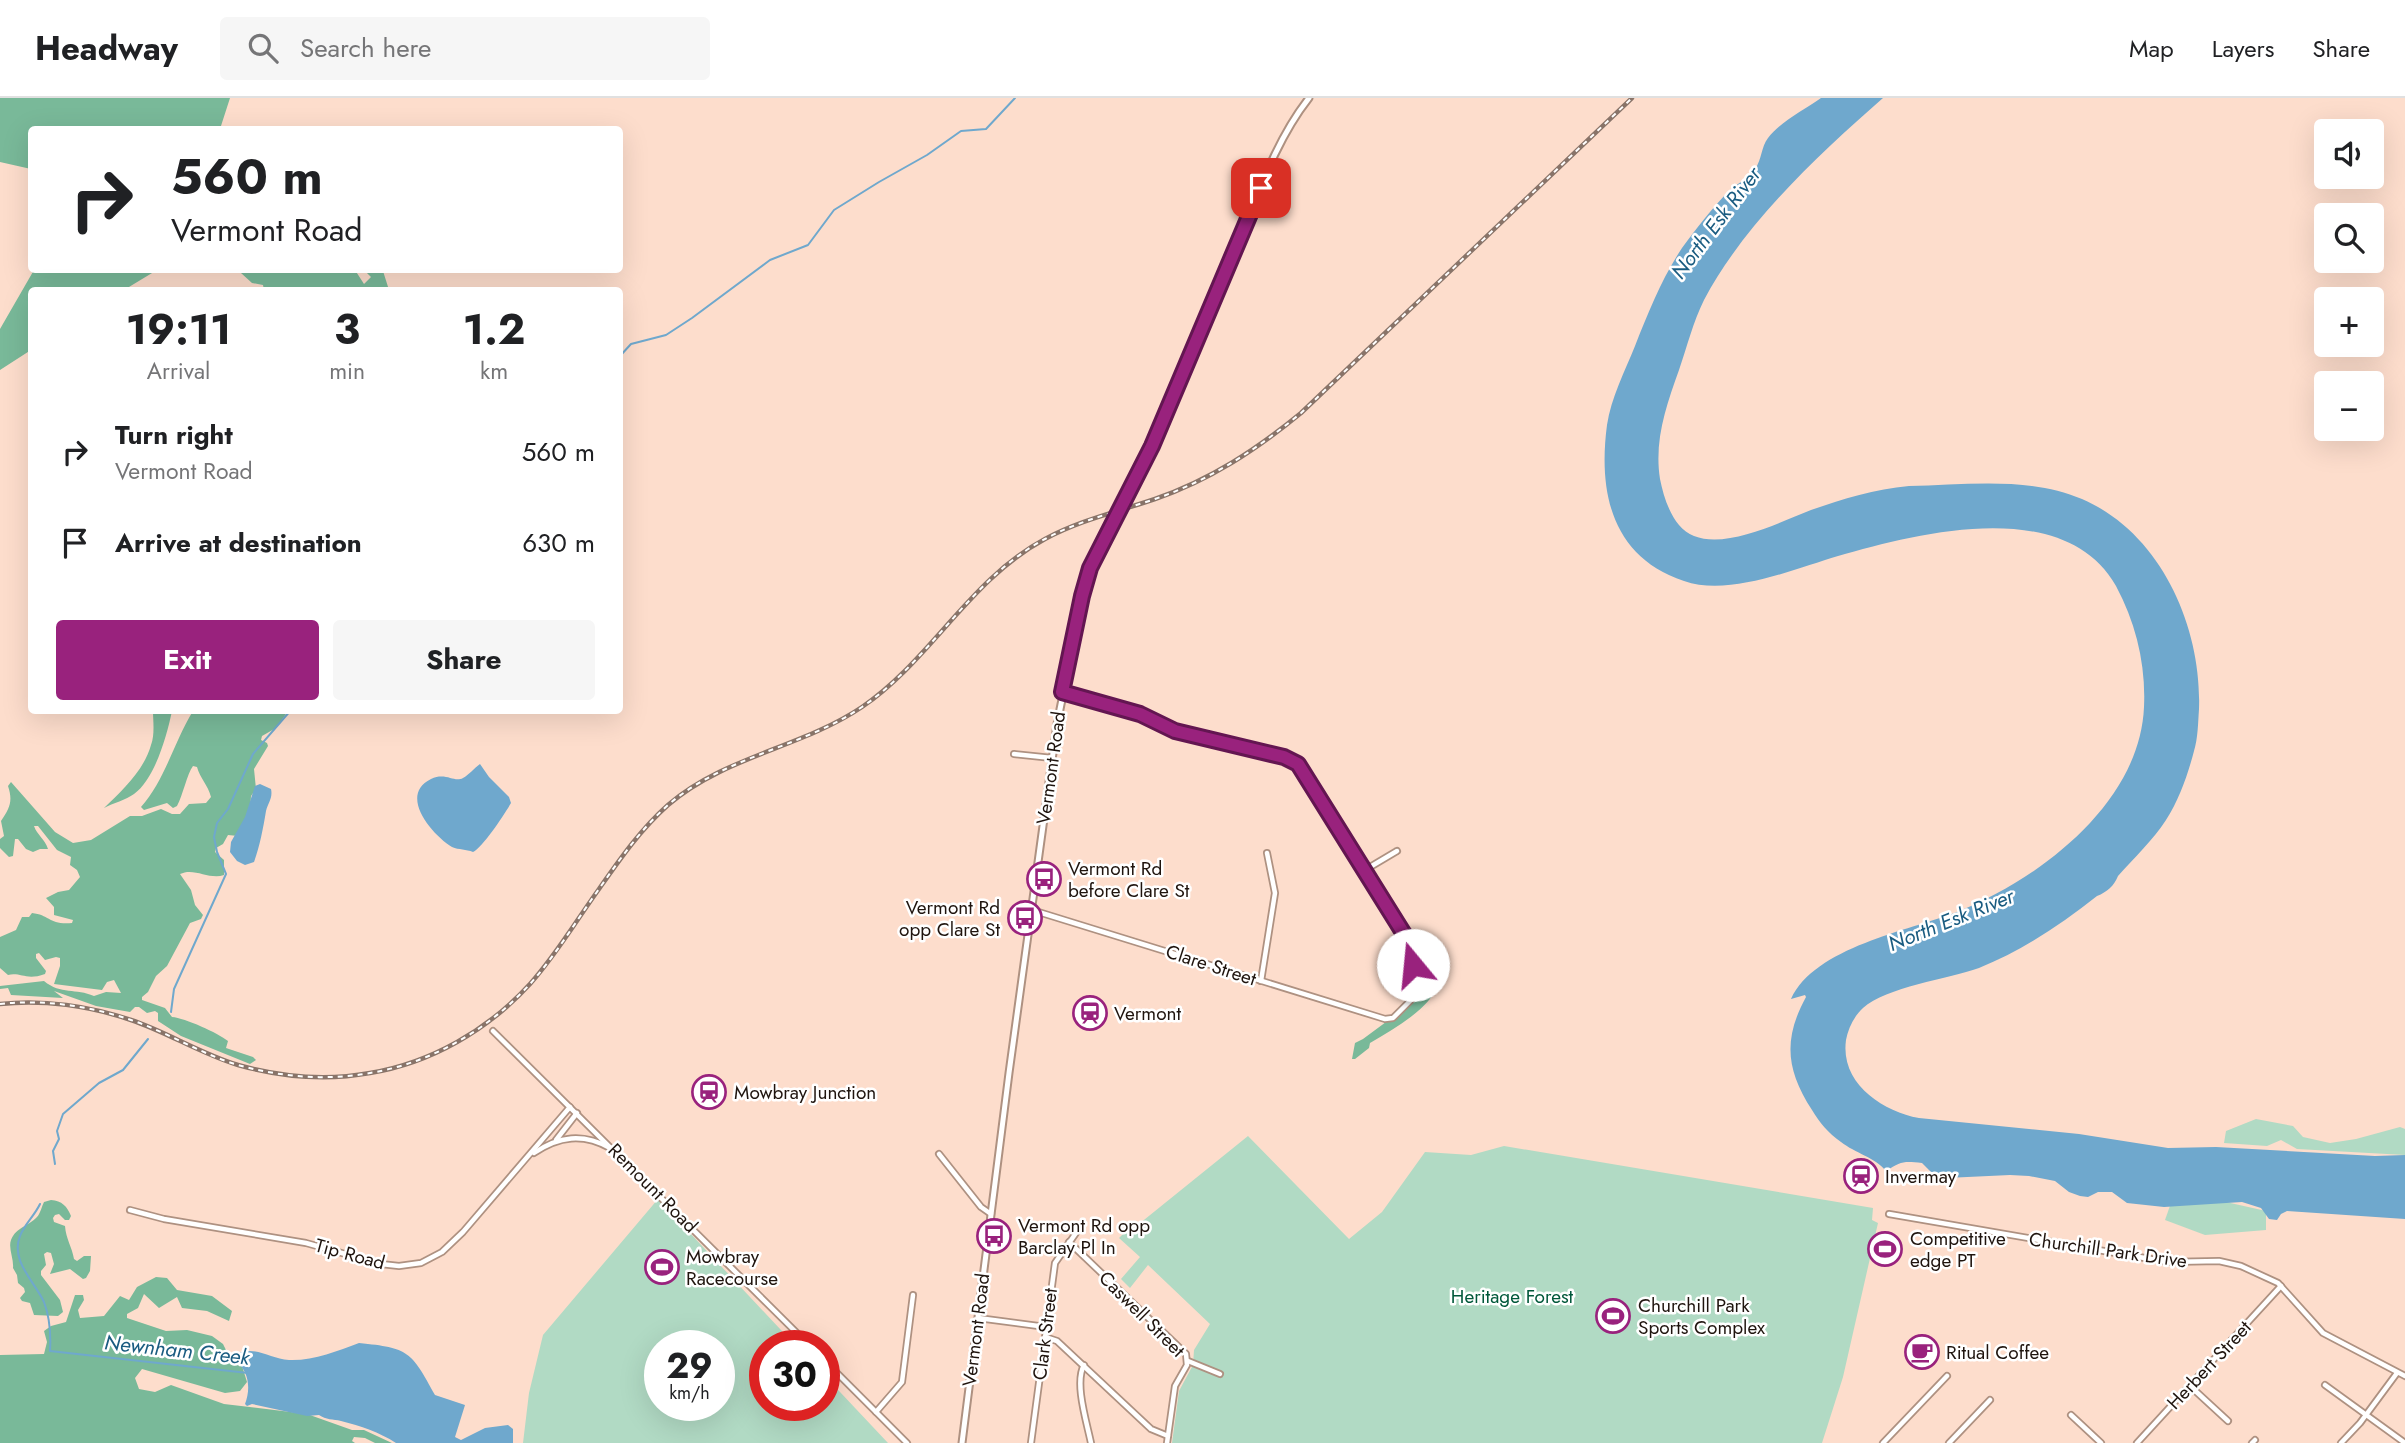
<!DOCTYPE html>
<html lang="en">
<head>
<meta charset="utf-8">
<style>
	body { margin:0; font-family:Jost,sans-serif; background:#f6f6f6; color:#202124; height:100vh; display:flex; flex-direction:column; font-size:26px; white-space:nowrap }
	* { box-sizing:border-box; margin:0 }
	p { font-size:23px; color:#757577 }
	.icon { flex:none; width:38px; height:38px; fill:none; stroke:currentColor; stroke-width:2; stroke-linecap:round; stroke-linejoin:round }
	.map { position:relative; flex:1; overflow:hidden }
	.details { position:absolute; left:28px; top:189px; width:595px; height:427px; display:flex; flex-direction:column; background:#fff; border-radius:7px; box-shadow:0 7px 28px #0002 }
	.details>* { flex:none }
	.hud { position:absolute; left:28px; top:28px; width:595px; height:147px; border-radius:7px; box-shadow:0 7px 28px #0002; background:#fff; color:#202124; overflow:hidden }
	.controls { position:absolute; left:2314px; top:21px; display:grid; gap:14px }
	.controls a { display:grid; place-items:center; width:70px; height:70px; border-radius:7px; background:#fff; box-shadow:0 7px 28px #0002; font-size:35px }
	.speed { position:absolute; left:644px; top:1232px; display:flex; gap:14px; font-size:35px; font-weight:700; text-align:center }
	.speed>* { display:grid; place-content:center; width:91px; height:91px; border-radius:50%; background:#fff; box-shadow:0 7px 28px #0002; line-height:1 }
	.speed small { font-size:18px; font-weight:400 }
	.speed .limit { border:10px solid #d22; background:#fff; color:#111 }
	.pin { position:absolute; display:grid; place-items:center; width:60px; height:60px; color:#fff; margin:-30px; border-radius:14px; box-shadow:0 4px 10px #0006 }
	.me { position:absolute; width:77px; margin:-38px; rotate:343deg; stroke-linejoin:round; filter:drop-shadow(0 0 5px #0008) }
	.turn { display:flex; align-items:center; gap:24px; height:147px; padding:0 28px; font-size:32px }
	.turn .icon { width:91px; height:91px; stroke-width:2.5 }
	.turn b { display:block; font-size:49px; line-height:60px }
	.eta { display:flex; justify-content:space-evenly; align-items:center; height:119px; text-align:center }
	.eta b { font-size:42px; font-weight:700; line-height:49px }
	.action { display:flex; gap:14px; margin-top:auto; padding:14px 28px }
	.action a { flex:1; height:80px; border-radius:7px; background:#99227d; color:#fff; font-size:28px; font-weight:700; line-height:80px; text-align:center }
	.action a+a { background:#f6f6f6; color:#202124 }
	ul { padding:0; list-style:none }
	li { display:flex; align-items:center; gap:21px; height:91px; padding:0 28px }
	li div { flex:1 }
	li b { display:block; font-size:26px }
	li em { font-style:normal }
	header { display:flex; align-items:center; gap:42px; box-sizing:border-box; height:98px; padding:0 35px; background:#fff; border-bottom:2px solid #e0e0e0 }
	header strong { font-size:33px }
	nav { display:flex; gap:38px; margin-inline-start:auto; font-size:24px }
	.search { width:490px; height:63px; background:#f6f6f6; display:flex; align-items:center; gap:18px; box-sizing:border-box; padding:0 24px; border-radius:7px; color:#757577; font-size:26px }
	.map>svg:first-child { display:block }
	.green { fill:#b1dac4; fill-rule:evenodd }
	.forest { fill:#79b999 }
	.water { fill:#6fa8cd }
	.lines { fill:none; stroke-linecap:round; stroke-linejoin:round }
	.stream { stroke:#6fa8cd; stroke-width:2 }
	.minor-casing { stroke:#ae9181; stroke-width:8 }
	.tertiary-casing { stroke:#ae9181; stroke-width:9 }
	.minor { stroke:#fff; stroke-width:4.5 }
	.tertiary { stroke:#fff; stroke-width:5 }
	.rail-casing { stroke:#897469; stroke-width:4.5 }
	.rail { stroke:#fff; stroke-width:2; stroke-dasharray:5; stroke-linecap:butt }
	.tertiary-bridge-casing { stroke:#ae9181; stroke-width:9; stroke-linecap:butt }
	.tertiary-bridge { stroke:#fff; stroke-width:5 }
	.route-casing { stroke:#631651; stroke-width:18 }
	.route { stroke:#99227d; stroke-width:12 }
	.labels { text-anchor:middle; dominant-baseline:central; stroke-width:5; stroke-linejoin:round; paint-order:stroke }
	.street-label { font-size:19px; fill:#1f140e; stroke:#fff }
	.poi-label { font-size:19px; fill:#1f140e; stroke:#fff; text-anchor:start }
	.park-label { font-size:19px; fill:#01583a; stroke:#fff }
	.water-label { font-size:21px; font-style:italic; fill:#1a5c81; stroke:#fff }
</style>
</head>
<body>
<header>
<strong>Headway</strong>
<div class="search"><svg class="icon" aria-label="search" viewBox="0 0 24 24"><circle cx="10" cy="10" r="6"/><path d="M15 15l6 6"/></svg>Search here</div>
<nav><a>Map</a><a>Layers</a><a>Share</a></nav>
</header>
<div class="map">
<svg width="2405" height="1345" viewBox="0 0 2405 1345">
	<rect width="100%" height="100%" fill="#fdddcc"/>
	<g class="green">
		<path d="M 2256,1021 L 2293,1028 L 2303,1039 L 2330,1045 L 2356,1041 L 2400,1029 L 2405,1031 L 2405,1057 L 2297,1051 L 2281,1042 L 2267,1048 L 2224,1045 L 2226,1033 Z"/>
		<path d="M 1248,1038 L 1349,1141 L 1382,1114 L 1425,1054 L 1471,1057 L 1504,1048 L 1873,1110 L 1872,1122 L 1878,1125 L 1843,1279 L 1822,1345 L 1172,1345 L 1179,1293 L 1193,1267 L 1194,1252 L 1210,1226 L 1148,1167 L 1130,1190 L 1121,1181 L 1140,1159 L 1119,1140 L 1131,1128 L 1134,1130 Z"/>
		<path d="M 658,1101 L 796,1248 L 765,1248 L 765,1307 L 824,1307 L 824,1277 L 888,1345 L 523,1345 L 529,1295 L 543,1237 ZM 660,1248 L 719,1248 L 719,1307 L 660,1307 Z"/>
		<path d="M 2226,1104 L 2266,1113 L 2266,1132 L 2205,1137 L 2165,1122 L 2171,1105 Z"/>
	</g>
	<g class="forest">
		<path d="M 0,0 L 230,0 L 220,31 L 32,32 L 31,71 L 0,64 Z"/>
		<path d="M 34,172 L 157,172 L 124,192 L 32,192 L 31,252 L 0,272 L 0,231 Z"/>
		<path d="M 245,172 L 355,172 L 364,186 L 371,179 L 364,172 L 383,173 L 389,192 L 264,192 L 263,187 L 252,185 L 241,175 Z"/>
		<path d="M 153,613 L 172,613 C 167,637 155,681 134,696 C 126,702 113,705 104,710 C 123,692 144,672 151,647 C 155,636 153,623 153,613 Z"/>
		<path d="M 193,613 L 288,613 L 276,630 L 262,638 L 261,642 L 267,645 L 268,648 L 254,671 L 256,691 L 251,698 L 250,714 L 238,738 L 228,737 L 223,746 L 216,750 L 215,754 L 224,762 L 224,777 C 209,782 194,769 180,776 L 191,792 L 195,807 L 203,817 L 201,821 L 190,825 L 167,868 L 156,878 L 148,894 L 142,899 L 142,902 L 165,910 L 172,919 C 185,920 218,935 228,943 L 226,950 L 253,959 L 256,962 L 250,966 L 181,938 L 158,923 L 158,915 L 155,913 L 147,915 L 139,909 L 135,909 L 130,914 L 96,908 L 54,893 L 63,900 L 11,897 L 8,890 L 0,891 L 0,888 L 44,883 C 61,897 76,890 94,898 L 106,894 L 121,895 L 114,882 L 107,884 L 102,892 L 54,886 L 60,868 L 60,860 L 56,859 L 45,862 L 39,855 L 36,856 L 36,860 L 46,873 L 45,876 C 26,883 21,874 8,877 L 0,870 L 0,839 L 16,832 L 22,819 L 29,819 L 32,815 C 50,817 49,827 72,825 L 73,822 L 54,817 L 54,809 L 46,800 L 58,794 L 69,792 L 80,779 L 77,772 L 70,767 L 71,759 L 57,752 L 38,728 L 34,728 C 37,737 45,741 48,751 L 40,751 L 33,754 L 26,751 L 18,741 L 15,741 L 13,758 L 9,759 L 0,750 L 0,741 L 4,738 L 1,723 C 10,710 13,703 8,688 L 11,684 L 55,734 L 73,745 L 91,742 L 130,718 L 142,718 L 161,711 L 172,716 L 180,716 L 189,706 L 206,705 L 211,699 C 208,687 200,680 197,669 L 193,668 C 187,676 183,697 177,708 L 173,710 L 167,705 L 144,712 L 141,709 C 165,682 174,644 193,613 Z"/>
		<path d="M 1432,890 L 1435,894 C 1421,916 1392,932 1370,945 L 1369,950 L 1355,961 L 1352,961 L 1355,945 L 1363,941 Z"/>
		<path d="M 51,1102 C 62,1103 67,1108 71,1118 L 69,1122 L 65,1122 L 59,1116 L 55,1117 L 53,1120 L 54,1124 L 65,1128 C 66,1141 72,1149 74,1161 L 77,1163 L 84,1158 L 91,1158 L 90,1173 L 86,1180 L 83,1181 L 70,1171 L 50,1176 L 54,1166 L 51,1155 L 47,1154 L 44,1156 L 46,1167 L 41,1173 L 41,1177 L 60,1202 L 63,1214 L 58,1218 L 34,1217 L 30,1205 L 22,1203 L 20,1200 L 25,1194 L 24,1190 L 18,1185 L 17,1177 L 13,1170 C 14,1161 8,1150 11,1142 C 16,1129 29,1128 37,1119 C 40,1116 42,1108 44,1104 Z"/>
		<path d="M 156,1179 L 167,1180 L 177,1192 L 212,1198 L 232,1213 L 229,1223 L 207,1213 L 182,1210 L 177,1199 L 159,1210 L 144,1196 L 138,1210 L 127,1216 L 127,1220 L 166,1233 L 187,1232 L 212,1238 L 223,1246 L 228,1256 L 242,1268 L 247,1284 L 240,1293 L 225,1295 L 142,1271 L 135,1280 L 139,1291 L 155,1294 L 171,1287 L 224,1306 L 307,1316 L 352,1332 L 364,1332 L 392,1345 L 375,1345 L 365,1340 L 354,1339 L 352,1343 L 355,1345 L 0,1345 L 0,1257 L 44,1256 L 47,1244 L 44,1233 L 51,1228 L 66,1224 L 75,1197 L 83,1197 L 84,1202 L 78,1212 L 80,1220 L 104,1218 L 120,1198 L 129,1202 L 137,1189 Z"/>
	</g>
	<g class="water">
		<path d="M 1821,0 L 1883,0 C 1819,56 1744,126 1704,202 C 1693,224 1687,249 1679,272 C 1666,308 1654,343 1660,381 C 1664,401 1673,430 1694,438 C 1727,451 1780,424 1811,412 C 1843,401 1875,391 1909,388 C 1965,387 2028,378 2082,401 C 2161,435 2202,529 2199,611 C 2198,625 2198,640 2194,653 C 2188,676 2179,702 2166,722 C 2153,742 2134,760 2118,778 C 2114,788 2107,794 2097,798 C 2060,827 2022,853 1979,870 C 1948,881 1886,889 1863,910 C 1854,918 1848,931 1846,942 C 1840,985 1882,1013 1919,1020 L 2079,1036 L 2168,1050 L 2216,1049 L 2375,1058 L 2405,1057 L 2405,1121 L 2287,1113 L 2281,1116 L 2277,1122 L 2269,1121 L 2261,1110 L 2242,1104 L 2164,1109 L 2127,1105 L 2112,1094 L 2098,1094 L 2088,1099 L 2080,1098 L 2069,1094 L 2055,1083 L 2029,1078 L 2010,1077 L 1946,1080 L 1936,1079 L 1922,1065 C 1904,1063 1901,1063 1886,1073 C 1876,1060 1855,1055 1841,1044 C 1828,1035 1820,1025 1812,1012 C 1786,972 1783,941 1806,899 L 1805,897 L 1791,901 C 1815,849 1908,833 1957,814 C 2040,781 2140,705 2144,609 C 2146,567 2136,525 2116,488 C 2064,397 1918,435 1838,458 C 1794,471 1729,499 1684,483 C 1612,459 1598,395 1607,327 C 1611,300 1625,273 1635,248 C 1648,215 1662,180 1682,150 C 1696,131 1713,109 1730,92 C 1738,85 1749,80 1755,71 C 1762,61 1761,49 1768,40 C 1780,24 1804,12 1821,0 Z"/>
		<path d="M 480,666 L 489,679 L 509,699 L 511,705 C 504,717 483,749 473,754 C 466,751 459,752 452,749 C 432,737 398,697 431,681 C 446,674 454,685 463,680 C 469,677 474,670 480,666 Z"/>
		<path d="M 260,686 L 271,691 C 273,700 268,705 266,713 C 263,731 260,747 254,764 L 245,767 L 237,763 L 230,754 L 231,744 L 245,719 L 255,688 Z"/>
		<path d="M 359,1245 C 409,1250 411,1253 435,1297 L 465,1307 L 455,1339 L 461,1342 L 485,1330 L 508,1327 L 513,1331 L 513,1345 L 396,1345 C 379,1334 361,1328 341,1323 C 333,1321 326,1322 319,1317 L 307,1318 L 252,1306 L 247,1308 L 245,1306 C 251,1291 249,1272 235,1263 L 236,1256 C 256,1247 270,1261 289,1262 C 313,1263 337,1253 359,1245 Z"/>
	</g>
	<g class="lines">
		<g class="stream">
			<path d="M 620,258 L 631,246 L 666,237 L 692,220 L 770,162 L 808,147 L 834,112 L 879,84 L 927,57 L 961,33 L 986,31 L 1015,0"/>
			<path d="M 171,914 L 174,891 L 226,776 L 217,754 L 214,739 L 217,725 L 228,711 L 253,656 L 291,612"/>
			<path d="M 55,1066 L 53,1053 L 59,1041 L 57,1033 L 63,1016 L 99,985 L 123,972 L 148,941"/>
			<path d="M 40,1106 C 35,1117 24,1127 20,1138 C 10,1163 35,1184 44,1204 C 50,1220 51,1236 50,1253 L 248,1275"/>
		</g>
		<g class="minor-casing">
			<g id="minor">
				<path d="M 1014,656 L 1052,660"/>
				<path d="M 1365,772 L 1397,753"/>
				<path d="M 1032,812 L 1385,921 L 1393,920 L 1413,900 L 1411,849 L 1299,666 L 1284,659 L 1190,637 L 1163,629 L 1140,616 L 1062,594"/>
				<path d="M 1261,883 L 1275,795 L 1267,755"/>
				<path d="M 493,933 L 810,1248"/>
				<path d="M 556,1042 L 577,1015"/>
				<path d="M 534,1055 C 559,1038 583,1035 610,1050"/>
				<path d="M 939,1056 L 981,1109 L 991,1116"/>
				<path d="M 130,1112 L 164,1121 L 306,1145 L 381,1166 L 399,1168 L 421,1165 L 442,1154 L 463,1134 L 570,1009"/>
				<path d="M 1889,1116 L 2168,1164 L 2219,1163 L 2241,1168 L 2278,1185 L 2323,1235 L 2405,1278"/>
				<path d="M 1069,1144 L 1186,1256 L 1187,1267 L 1175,1288 L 1167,1345"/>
				<path d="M 978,1220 L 1046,1229"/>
				<path d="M 1045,1239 L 1057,1243 L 1151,1331 L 1168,1338"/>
				<path d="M 824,1262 L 907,1345"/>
				<path d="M 1188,1263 L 1220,1276"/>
				<path d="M 1084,1267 C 1074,1285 1087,1325 1091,1345"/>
				<path d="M 2325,1287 L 2405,1345"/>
				<path d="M 2190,1288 L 2228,1323"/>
				<path d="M 876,1314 L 902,1284 L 913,1197"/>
				<path d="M 2071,1317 L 2101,1345"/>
				<path d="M 1031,1345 L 1055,1165 L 1076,1135"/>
				<path d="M 1883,1345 L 1947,1278"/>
				<path d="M 1949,1345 L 1990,1302"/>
				<path d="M 2137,1345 L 2281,1188"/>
				<path d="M 2252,1345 L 2255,1342"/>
				<path d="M 2341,1345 L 2360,1325 L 2397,1275"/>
			</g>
		</g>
		<g class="tertiary-casing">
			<g id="tertiary">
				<path d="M 1130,393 C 1171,312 1204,227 1239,143 C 1259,94 1276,42 1309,0"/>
				<path d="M 962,1345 L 1009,975 L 1057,626 L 1086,483 L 1111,427"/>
			</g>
		</g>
		<use href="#minor" class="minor"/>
		<use href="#tertiary" class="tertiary"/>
		<g class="rail-casing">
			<path id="rail" d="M 0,906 C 43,901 90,908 131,922 C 167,934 201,956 238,967 C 281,979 326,983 370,975 C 431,965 488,932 530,886 C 556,857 576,823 599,791 C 620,761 640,732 668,707 C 725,658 801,650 862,609 C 931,562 970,481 1045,441 C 1080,422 1117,414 1155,401 C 1210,382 1256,352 1301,315 L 1632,0"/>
		</g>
		<use href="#rail" class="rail"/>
		<g class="tertiary-bridge-casing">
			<path id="tertiary-bridge" d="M 1111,427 L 1130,393"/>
		</g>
		<use href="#tertiary-bridge" class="tertiary-bridge"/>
	</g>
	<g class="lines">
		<g class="route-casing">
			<path id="route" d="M 1261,90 L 1152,348 L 1090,470 L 1082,498 L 1062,594 L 1140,616 L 1175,633 L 1284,659 L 1298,666 L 1409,844 L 1411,849 L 1413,867"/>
		</g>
		<use href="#route" class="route"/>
	</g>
	<defs>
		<g id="bus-ring" transform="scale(1.75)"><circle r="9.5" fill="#fff" stroke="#99227d" stroke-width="1.5"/><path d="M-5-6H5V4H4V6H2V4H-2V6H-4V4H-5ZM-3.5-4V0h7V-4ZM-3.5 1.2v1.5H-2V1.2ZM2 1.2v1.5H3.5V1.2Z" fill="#99227d"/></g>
		<g id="station-ring" transform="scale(1.75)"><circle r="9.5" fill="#fff" stroke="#99227d" stroke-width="1.5"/><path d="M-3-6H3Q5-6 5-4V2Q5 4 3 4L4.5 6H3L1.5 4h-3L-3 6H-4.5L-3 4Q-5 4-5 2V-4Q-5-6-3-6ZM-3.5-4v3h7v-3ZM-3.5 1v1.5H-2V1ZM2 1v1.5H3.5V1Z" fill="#99227d"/></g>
		<g id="stadium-ring" transform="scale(1.75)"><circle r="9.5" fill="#fff" stroke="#99227d" stroke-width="1.5"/><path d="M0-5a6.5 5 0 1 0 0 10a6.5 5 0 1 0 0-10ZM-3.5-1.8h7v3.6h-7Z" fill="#99227d"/></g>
		<g id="cafe-ring" transform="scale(1.75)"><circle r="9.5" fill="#fff" stroke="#99227d" stroke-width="1.5"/><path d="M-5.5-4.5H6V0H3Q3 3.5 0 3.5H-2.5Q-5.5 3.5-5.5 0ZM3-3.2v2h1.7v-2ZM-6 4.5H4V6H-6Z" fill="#99227d"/></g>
	</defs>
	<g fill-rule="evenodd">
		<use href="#bus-ring" x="1044" y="781"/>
		<use href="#bus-ring" x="1025" y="820"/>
		<use href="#station-ring" x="1090" y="915"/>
		<use href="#station-ring" x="709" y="994"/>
		<use href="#station-ring" x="1861" y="1078"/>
		<use href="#bus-ring" x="994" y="1138"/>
		<use href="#stadium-ring" x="1885" y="1151"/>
		<use href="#stadium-ring" x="662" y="1169"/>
		<use href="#stadium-ring" x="1613" y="1218"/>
		<use href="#cafe-ring" x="1922" y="1254"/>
	</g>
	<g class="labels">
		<g class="street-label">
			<text transform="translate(1051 670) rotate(-82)">Vermont Road</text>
			<text transform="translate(1211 867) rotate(18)">Clare Street</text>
			<text transform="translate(653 1090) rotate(45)">Remount Road</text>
			<text transform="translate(2108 1152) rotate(8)">Churchill Park Drive</text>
			<text transform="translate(350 1156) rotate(15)">Tip Road</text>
			<text transform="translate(1142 1216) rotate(45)">Caswell Street</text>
			<text transform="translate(976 1232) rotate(-83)">Vermont Road</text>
			<text transform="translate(1045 1236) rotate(-83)">Clark Street</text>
			<text transform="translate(2209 1267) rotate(-47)">Herbert Street</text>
		</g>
		<g class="poi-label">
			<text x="1068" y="770">Vermont Rd<tspan x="1068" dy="22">before Clare St</tspan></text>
			<text x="1000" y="809" text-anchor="end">Vermont Rd<tspan x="1000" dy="22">opp Clare St</tspan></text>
			<text x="1114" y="915">Vermont</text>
			<text x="734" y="994">Mowbray Junction</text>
			<text x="1885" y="1078">Invermay</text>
			<text x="1018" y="1127">Vermont Rd opp<tspan x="1018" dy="22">Barclay Pl In</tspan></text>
			<text x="1910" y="1140">Competitive<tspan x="1910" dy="22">edge PT</tspan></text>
			<text x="686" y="1158">Mowbray<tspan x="686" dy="22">Racecourse</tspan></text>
			<text x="1638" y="1207">Churchill Park<tspan x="1638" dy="22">Sports Complex</tspan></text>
			<text x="1946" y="1254">Ritual Coffee</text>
		</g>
		<g class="park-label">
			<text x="1512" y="1198">Heritage Forest</text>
		</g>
		<g class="water-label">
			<text transform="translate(1716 125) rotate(-53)">North Esk River</text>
			<text transform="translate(1951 822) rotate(-22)">North Esk River</text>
			<text transform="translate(177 1252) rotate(6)">Newnham Creek</text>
		</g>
	</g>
</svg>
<div class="controls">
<a><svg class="icon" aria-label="sound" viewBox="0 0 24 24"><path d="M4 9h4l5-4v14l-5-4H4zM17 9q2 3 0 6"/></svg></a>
<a><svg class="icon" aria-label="search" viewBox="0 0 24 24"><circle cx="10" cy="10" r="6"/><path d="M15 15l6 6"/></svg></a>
<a>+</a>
<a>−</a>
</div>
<div class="speed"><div>29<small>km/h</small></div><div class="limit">30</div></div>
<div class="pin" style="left:1261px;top:90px;background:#d93025"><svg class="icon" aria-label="arrive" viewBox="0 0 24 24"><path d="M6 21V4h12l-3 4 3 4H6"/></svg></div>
<svg class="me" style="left:1413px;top:867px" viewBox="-20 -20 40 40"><circle r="19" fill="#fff"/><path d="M0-13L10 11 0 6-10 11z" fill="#99227d"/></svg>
<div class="hud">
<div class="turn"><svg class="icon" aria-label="right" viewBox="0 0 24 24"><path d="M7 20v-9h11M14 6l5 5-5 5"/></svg><div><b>560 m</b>Vermont Road</div></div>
</div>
<section class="details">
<div class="eta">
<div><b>19:11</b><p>Arrival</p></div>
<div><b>3</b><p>min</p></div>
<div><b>1.2</b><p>km</p></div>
</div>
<ul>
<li><svg class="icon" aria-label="right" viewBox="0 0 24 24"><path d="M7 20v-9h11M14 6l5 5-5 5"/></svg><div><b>Turn right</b><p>Vermont Road</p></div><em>560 m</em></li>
<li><svg class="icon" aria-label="arrive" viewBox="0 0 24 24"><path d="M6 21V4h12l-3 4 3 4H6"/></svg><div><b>Arrive at destination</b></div><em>630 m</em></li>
</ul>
<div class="action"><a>Exit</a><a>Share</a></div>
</section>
</div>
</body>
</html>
